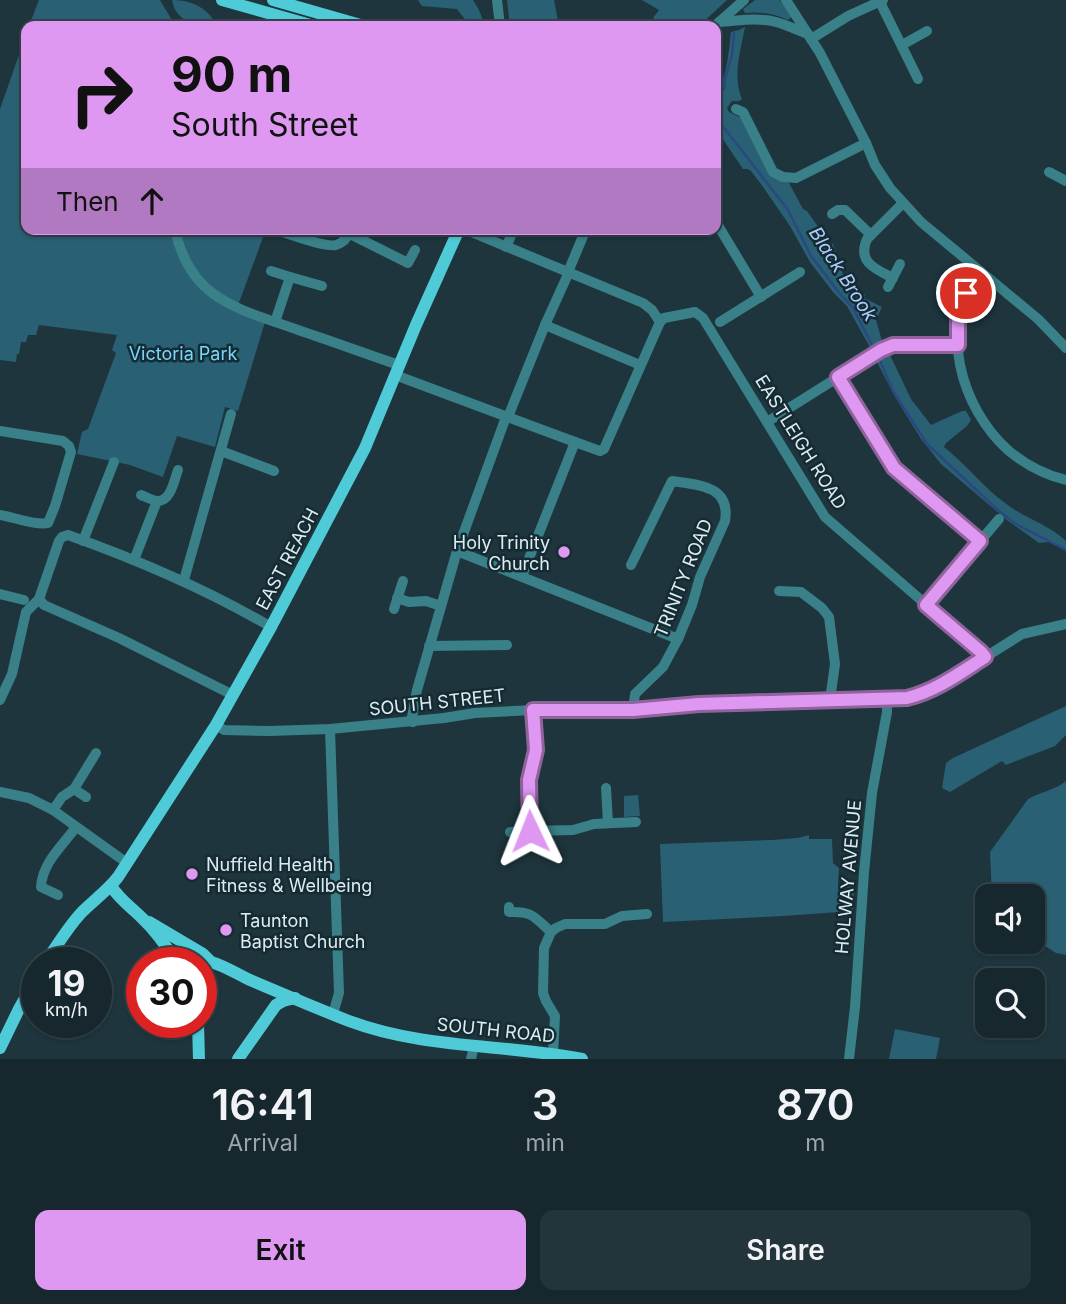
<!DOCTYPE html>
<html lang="en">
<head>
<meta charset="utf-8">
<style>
	body { margin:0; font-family:Inter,sans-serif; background:#23343a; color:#f1f3f6; height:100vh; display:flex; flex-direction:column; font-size:26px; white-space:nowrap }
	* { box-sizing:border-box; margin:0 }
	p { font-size:23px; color:#9ea6aa }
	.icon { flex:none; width:38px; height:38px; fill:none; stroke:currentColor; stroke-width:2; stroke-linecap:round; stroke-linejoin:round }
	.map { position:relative; height:1059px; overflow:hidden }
	.side { display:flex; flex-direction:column; background:#16282e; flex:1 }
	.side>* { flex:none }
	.hud { position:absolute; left:21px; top:21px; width:700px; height:214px; border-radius:14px; box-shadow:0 2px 5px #0004,0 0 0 2px #35444a; background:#de98f2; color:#111; overflow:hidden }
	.tools { position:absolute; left:975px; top:884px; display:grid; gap:14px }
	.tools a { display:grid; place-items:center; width:70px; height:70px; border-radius:14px; background:#16282e; box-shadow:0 2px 5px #0004,0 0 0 2px #35444a; font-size:35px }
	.speed { position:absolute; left:21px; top:947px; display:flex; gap:14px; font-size:35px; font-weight:700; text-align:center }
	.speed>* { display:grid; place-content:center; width:91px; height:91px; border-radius:50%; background:#16282e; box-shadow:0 2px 5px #0004,0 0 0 2px #35444a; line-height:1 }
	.speed small { font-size:18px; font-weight:400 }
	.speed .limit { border:10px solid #d22; background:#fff; color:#111 }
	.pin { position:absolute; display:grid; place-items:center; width:60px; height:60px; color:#fff; margin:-30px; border:4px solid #fff; border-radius:50%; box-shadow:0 2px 7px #0007 }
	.me { position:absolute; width:77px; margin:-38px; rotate:358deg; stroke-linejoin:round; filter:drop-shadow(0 0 5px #0008) }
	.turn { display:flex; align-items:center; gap:24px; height:147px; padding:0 35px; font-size:32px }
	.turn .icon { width:91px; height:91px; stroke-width:2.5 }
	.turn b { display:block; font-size:49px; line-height:60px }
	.then { display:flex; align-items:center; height:66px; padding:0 35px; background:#0003; gap:14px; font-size:26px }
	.eta { display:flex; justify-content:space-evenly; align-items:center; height:119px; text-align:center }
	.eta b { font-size:42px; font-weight:600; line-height:49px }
	.primary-button { display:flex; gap:14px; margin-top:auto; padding:14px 35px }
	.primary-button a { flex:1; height:80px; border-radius:14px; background:#de98f2; color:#111; font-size:28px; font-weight:600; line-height:80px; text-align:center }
	.primary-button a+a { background:#23343a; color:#f1f3f6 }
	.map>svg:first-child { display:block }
	.green { fill:#2a6073 }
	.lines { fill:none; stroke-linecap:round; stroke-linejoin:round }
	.stream { stroke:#2b4880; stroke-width:2.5 }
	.minor { stroke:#398088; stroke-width:10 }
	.major { stroke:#4fcad7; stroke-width:12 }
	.route-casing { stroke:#90639d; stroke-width:18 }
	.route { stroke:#de98f2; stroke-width:12 }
	.poi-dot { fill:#de98f2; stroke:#142b33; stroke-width:2.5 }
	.labels { text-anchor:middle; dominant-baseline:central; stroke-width:5; stroke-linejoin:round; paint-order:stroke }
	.park-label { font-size:18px; fill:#78d8fc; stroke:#142b33 }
	.street-label { font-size:18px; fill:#deecf1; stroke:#142b33 }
	.poi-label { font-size:18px; fill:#deecf1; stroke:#142b33; text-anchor:start }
	.water-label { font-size:19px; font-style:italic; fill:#b0ccff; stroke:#142b33 }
</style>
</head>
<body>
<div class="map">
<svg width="1066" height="1059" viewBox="0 0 1066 1059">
	<rect width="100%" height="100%" fill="#1e353d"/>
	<g class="green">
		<path d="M 39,0 L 160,0 L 173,22 L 178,26 L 29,26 Z"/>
		<path d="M 172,0 C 192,0 208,8 217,26 C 197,26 176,23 172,0 Z"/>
		<path d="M 418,0 L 473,0 L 479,10 L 485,26 L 470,26 L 457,9 L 422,6 Z"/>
		<path d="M 507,0 L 554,0 L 559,26 L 510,26 Z"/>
		<path d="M 642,0 L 727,0 L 699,26 L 663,26 L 653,18 L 659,10 Z"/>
		<path d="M 755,0 L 780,0 L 792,17 L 788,20 C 775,14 759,11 745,13 L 743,9 Z"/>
		<path d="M 745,27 C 741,49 732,77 742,99 L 739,101 L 732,101 L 727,108 L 729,112 L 742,118 L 780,180 L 789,183 L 803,209 L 807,211 L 824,235 L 824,239 L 830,245 L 833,244 L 846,284 L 865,295 L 864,298 L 882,307 L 876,320 L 882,341 L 871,349 L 847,306 L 833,292 L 810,262 L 790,226 L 761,184 L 751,171 L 748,169 L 743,169 L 716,129 L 716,93 C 727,80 729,49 731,32 L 739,30 Z"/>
		<path d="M 26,35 L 26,229 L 255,229 L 265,232 L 240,300 L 235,310 L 265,322 L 238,411 L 225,407 L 215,447 L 177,436 L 163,477 L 130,465 L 77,454 L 82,432 L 88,429 L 116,353 L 112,350 L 117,335 L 39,325 L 36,335 L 28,335 L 26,342 L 21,342 L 19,354 L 17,354 L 16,362 L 0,360 L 0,109 Z"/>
		<path d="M 889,353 L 911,399 L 931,425 L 962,411 L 966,411 L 971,420 L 967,426 L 946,443 L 944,447 C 966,464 983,487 1005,503 C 1024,518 1048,524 1066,541 L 1066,551 L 1049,542 L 1039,543 L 1007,520 L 941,464 L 921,439 L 894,395 L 876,360 Z"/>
		<path d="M 1066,706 L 1066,735 L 1055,746 L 1006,765 L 1002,761 L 950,792 L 942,788 L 946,763 L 953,758 Z"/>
		<path d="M 1066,781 L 1066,955 L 1056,953 L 1033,938 L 1032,896 L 992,896 L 990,852 L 1028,799 C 1041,792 1055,790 1066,781 Z"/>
		<path d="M 638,795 L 640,816 L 624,817 L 624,796 Z"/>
		<path d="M 809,835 L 809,839 L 832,839 L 833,863 L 839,868 L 838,885 L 854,886 L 853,911 L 783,916 L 663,922 L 660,844 L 772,840 L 798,838 Z"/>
		<path d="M 895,1029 L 940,1038 L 936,1059 L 889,1059 Z"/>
	</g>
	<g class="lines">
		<g class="stream">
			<path d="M 716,98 L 724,89 L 725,79 L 732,55 L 734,33"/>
			<path d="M 716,123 L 725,129 L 788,210 L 811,256 L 840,294 L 853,308 L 875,351"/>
			<path d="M 878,356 L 893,391 L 927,444 L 1000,512 L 1016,524 L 1066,550"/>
		</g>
		<g class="minor">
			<path d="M 497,0 L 500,26"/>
			<path d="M 786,0 L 820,53 L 866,143 L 875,165 L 890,188 L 921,222 L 1038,319 L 1066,348"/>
			<path d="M 880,2 L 918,79"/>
			<path d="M 719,22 C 738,21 757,17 776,22 C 787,25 797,30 808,34"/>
			<path d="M 717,24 L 744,0"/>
			<path d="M 811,39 L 848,16 L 883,0"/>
			<path d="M 902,45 L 927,31"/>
			<path d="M 736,109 L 743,112 L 773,172 L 783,177 L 796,178 L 866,143"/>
			<path d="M 1049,172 L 1066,181"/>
			<path d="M 832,214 L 838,210 L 845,210 L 871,235"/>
			<path d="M 716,222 L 761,297"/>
			<path d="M 175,229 C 190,302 241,309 301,331 C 334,342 366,354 399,365"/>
			<path d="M 274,229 C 286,233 326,248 336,245 C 343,243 349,235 352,229"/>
			<path d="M 350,234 L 408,263 L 415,250"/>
			<path d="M 506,247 L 514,229"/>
			<path d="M 271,271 L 290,277 L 275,322"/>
			<path d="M 568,272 L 586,229"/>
			<path d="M 981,272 C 936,324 961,409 1009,451 C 1026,465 1045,475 1066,480"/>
			<path d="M 290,277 L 322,286"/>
			<path d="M 893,278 C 875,269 857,262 867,239 L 903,203"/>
			<path d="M 888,287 L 900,264"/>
			<path d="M 660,322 L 664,318 L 695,312 L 703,318 L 825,517 L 981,652 L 985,657"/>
			<path d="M 720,322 L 800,272"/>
			<path d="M 545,325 L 640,365"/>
			<path d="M 395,375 L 575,442 L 600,451 L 604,449 L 660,322 L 652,310 L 643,303 L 471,232"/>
			<path d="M 838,378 L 894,469 L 980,541"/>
			<path d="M 508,417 L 545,325 L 569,272"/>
			<path d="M 767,422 L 886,347 L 906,345 L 958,345"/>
			<path d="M 0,431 L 63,441 L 69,446 L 71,452 L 55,506 L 48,523 C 37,526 13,517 0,515"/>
			<path d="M 221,451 L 274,471"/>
			<path d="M 141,495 C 146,497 152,500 157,501 C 171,502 174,480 178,470"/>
			<path d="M 83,541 L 114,462"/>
			<path d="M 457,551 L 678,639"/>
			<path d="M 134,560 L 157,501"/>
			<path d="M 631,565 L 672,481 C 697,485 731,485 725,521 L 700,577 L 692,605 L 678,639 L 663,667 L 635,694 L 633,710"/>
			<path d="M 522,576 L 575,442"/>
			<path d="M 184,580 L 231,414"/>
			<path d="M 779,591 L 801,592 L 822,608 L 829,617 L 835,664 L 830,700"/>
			<path d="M 0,594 L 24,600"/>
			<path d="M 397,598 L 409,602 L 426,601 L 441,606"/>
			<path d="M 39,599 L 44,605 L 119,638 L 233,695"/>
			<path d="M 926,605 L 999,519"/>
			<path d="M 394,609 L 403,581"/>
			<path d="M 429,646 L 507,645"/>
			<path d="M 0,700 L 12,674 L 26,612 L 39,599 L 59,541 L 62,537 L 68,535 C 138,560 206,589 271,627"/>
			<path d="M 533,710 L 536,750 L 529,780 L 530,831 L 573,830 L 594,824 L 636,822"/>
			<path d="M 413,722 L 412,717 L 417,690 L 457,551 L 506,417"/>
			<path d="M 216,725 L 224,730 L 270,731 L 330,729 L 444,718 L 475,713 L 533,710 L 633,710 L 699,704 L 907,698 L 929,691 L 952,678 L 1022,634 L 1066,624"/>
			<path d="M 330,729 L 339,993 L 333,1014"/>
			<path d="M 606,788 L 608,823"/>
			<path d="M 74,789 L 86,797"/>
			<path d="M 0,792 L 29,798 L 53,810 L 127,863"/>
			<path d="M 53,810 L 62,797 L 74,789 L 96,753"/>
			<path d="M 510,832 L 530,831"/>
			<path d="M 58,895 L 41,887 C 42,863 63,845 76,827"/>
			<path d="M 509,907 L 509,912 C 533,911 534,917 551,932"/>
			<path d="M 553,1054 L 555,1016 L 546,1001 L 543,993 L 544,948 L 551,932 L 556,928 L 565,924 L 605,924 L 622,916 L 647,914"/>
			<path d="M 471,1059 L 474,1046"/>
			<path d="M 849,1059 L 855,1007 L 864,872 L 872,793 L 887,712 L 887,698"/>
		</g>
		<g class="major">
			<path d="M 222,0 L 314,26"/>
			<path d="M 273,0 L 364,26"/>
			<path d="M 111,886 C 120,900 131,907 142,918 C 155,930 167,947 176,962"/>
			<path d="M 149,922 L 203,954 L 210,961"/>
			<path d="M 46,962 C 57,945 68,927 82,912 C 94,900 108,890 118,877 L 216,725 L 271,627 L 365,448 L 416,325 L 459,229"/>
			<path d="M 190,962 C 197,961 204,960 211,962 C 225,966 237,974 250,980 C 283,994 316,1008 349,1021 C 423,1049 505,1044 582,1059"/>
			<path d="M 198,1022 L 199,1059"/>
			<path d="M 0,1048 L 19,1009 L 37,977"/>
			<path d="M 238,1059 L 276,1005 L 283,1001 L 295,998"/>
		</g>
	</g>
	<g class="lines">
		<g class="route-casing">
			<path id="route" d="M 530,831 L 529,780 L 536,750 L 533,710 L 633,710 L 699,704 L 907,698 C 936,691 960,673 985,657 L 981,652 L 926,605 L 980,541 L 894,468 L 838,377 L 881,350 L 893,345 L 958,345 L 958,321 L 966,293"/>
		</g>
		<use href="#route" class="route"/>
	</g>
	<g class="poi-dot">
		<circle cx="564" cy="552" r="7"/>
		<circle cx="192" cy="874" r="7"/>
		<circle cx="226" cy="930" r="7"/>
	</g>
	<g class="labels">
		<g class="park-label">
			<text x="183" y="353">Victoria Park</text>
		</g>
		<g class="street-label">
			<text transform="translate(801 442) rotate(58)">EASTLEIGH ROAD</text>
			<text transform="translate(287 559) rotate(-62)">EAST REACH</text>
			<text transform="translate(683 578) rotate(-68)">TRINITY ROAD</text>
			<text transform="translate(437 702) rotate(-6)">SOUTH STREET</text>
			<text transform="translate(848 877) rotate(-85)">HOLWAY AVENUE</text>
			<text transform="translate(496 1030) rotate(6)">SOUTH ROAD</text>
		</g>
		<g class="poi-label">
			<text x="550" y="542" text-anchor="end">Holy Trinity<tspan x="550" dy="21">Church</tspan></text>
			<text x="206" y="864">Nuffield Health<tspan x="206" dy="21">Fitness &amp; Wellbeing</tspan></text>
			<text x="240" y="920">Taunton<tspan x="240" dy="21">Baptist Church</tspan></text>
		</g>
		<g class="water-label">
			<text transform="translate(843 274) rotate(57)">Black Brook</text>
		</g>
	</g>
</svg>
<div class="tools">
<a><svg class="icon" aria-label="sound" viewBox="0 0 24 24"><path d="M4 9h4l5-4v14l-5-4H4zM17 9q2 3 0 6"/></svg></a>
<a><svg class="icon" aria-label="search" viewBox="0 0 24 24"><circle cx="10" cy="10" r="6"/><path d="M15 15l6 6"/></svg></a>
</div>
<div class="speed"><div>19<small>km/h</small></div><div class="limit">30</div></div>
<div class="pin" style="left:966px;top:293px;background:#d93025"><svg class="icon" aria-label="arrive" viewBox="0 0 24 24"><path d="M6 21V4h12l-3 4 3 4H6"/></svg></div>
<svg class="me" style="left:530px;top:831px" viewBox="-20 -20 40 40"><path d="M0-17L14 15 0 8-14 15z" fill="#de98f2" stroke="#fff" stroke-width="4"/></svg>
<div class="hud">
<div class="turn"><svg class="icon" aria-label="right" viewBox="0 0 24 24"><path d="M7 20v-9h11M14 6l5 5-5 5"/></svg><div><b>90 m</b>South Street</div></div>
<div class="then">Then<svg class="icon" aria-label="ahead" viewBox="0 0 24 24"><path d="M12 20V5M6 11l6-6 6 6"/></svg></div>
</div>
</div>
<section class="side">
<div class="eta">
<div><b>16:41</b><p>Arrival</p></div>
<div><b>3</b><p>min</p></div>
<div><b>870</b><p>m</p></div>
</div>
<div class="primary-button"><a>Exit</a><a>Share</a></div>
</section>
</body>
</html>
